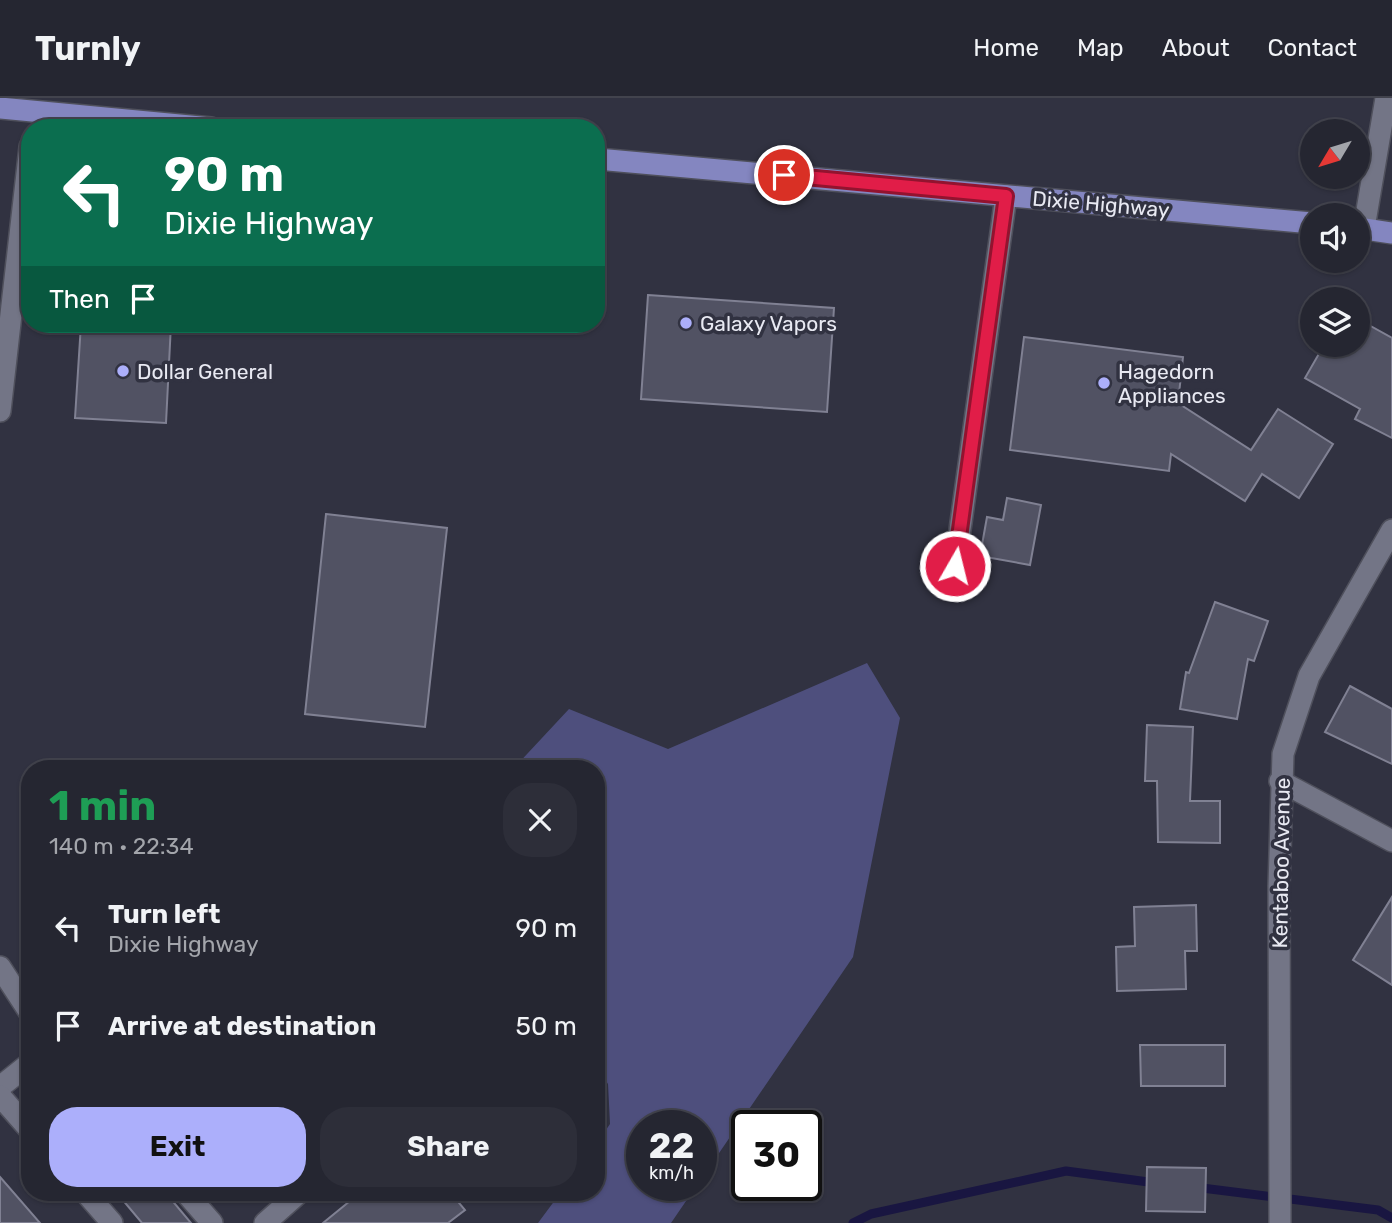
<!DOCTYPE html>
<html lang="en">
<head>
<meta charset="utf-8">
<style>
	body { margin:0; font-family:Rubik,sans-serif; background:#2d2e39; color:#f1f3f6; height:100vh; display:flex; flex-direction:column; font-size:26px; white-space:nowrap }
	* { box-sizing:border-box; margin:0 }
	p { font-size:23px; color:#a3a5ab }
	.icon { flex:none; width:38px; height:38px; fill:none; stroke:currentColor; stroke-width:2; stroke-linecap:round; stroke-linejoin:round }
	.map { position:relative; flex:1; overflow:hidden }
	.panel { position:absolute; left:21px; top:662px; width:584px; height:441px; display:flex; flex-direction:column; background:#252631; border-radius:28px; box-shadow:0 2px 5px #0004,0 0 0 2px #42434d }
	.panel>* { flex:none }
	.guide { position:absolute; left:21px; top:21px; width:584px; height:214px; border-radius:28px; box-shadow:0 2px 5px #0004,0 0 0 2px #42434d; background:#0b6e4f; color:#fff; overflow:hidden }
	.needle { width:46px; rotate:232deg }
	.fabs { position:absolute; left:1300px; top:21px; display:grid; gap:14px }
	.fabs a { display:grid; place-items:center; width:70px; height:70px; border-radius:50%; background:#252631; box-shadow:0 2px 5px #0004,0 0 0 2px #42434d; font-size:35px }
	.speed { position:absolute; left:626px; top:1012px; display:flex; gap:14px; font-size:35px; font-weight:700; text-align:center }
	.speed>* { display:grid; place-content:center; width:91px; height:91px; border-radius:50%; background:#252631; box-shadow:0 2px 5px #0004,0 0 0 2px #42434d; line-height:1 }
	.speed small { font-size:18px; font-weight:400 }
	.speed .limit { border:4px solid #111; border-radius:10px; background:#fff; color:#111 }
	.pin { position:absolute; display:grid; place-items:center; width:60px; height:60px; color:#fff; margin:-30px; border:4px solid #fff; border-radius:50%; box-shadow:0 2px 7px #0007 }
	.me { position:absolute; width:77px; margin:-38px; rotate:8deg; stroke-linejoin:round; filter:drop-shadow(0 0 5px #0008) }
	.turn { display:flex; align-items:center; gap:24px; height:147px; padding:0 28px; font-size:32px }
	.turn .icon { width:91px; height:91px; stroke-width:2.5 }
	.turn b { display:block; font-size:49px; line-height:60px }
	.then { display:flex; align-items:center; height:66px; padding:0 28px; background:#0003; gap:14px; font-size:26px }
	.round { display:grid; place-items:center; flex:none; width:74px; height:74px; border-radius:28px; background:#2d2e39 }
	.overview { display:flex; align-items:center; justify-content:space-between; height:119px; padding:0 28px }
	h1 { font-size:42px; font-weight:700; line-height:52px; color:#1e9e55 }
	.action { display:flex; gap:14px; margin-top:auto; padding:14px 28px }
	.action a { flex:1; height:80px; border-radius:28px; background:#acaffb; color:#111; font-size:28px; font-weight:700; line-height:80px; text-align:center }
	.action a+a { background:#2d2e39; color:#f1f3f6 }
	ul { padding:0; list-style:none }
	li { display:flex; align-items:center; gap:21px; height:98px; padding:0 28px }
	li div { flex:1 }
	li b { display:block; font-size:26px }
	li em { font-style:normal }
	header { display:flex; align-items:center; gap:42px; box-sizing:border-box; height:98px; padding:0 35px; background:#252631; border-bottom:2px solid #42434d }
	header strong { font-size:33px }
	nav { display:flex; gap:38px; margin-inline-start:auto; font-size:24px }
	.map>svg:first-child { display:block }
	.green { fill:#4e4f7d }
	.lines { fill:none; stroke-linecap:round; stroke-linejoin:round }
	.stream { stroke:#191641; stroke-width:9 }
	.building { fill:#515263; stroke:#808193; stroke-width:2 }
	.street-casing { stroke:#4f505c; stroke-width:24 }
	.primary-casing { stroke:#4f505c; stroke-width:24 }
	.street { stroke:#737586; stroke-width:21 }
	.primary { stroke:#8486c0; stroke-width:21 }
	.route-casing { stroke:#92132f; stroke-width:18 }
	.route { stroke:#e11d48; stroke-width:12 }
	.poi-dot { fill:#acaffb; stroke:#313241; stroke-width:2.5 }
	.labels { text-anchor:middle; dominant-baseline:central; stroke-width:7; stroke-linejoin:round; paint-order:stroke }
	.street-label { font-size:21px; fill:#e8e9f2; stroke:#313241 }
	.poi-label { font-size:21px; fill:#e8e9f2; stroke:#313241; text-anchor:start }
</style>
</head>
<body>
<header>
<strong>Turnly</strong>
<nav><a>Home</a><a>Map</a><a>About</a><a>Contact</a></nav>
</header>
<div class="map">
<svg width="1392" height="1125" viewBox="0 0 1392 1125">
	<rect width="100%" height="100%" fill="#313241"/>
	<path class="green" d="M 867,565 L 900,620 L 853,859 L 702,1080 L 702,1027 L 642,1027 L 642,1087 L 697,1087 L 671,1125 L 538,1125 L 561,1094 L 597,1094 L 597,1045 L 610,1026 L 608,986 L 597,970 L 597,670 L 514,670 L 569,611 L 668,651 Z"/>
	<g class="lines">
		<g class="stream">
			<path d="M 1194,1089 L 1378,1112 L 1392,1120"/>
			<path d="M 853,1125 L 871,1116 L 1066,1073 L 1156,1085"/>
		</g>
	</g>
	<g class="building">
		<path d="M 648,197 L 834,210 L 827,314 L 641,301 Z"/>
		<path d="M 1358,221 L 1392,240 L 1392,340 L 1355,321 L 1360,311 L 1305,280 L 1324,247 L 1358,247 Z"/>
		<path d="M 81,226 L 171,226 L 166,325 L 75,320 Z"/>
		<path d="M 1024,239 L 1183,259 L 1178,305 L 1251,352 L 1278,311 L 1333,346 L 1299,400 L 1262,376 L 1245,403 L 1171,356 L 1169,373 L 1010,352 Z"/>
		<path d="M 1007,400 L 1041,407 L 1030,467 L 980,458 L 987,419 L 1003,422 Z"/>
		<path d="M 326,416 L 447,430 L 425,629 L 305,616 Z"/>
		<path d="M 1215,504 L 1268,523 L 1254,563 L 1248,561 L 1237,621 L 1180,611 L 1186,574 L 1189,575 Z"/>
		<path d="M 1350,588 L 1392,611 L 1392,666 L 1325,634 Z"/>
		<path d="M 1147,627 L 1193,629 L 1190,703 L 1220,703 L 1220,745 L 1158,744 L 1157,683 L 1145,683 Z"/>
		<path d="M 1392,799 L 1392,887 L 1353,862 Z"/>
		<path d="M 1196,807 L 1197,853 L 1185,853 L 1186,891 L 1117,893 L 1116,849 L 1135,848 L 1134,809 Z"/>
		<path d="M 1140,947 L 1225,947 L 1225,988 L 1141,988 Z"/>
		<path d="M 1147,1069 L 1206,1070 L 1205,1114 L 1146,1113 Z"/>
		<path d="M 0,1079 L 40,1125 L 0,1125 Z"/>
		<path d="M 116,1094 L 165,1094 L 191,1125 L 142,1125 Z"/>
		<path d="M 361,1094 L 450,1094 L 465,1112 L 448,1125 L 323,1125 Z"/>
	</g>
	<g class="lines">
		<g class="street-casing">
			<g id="street">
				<path d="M 1364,130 L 1386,0"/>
				<path d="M 0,313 L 30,49"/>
				<path d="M 955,468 L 1006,98"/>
				<path d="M 1280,683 L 1392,743"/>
				<path d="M 0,869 L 30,915"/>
				<path d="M 0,989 L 30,965"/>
				<path d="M 0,998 L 30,1032"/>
				<path d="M 85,1094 L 112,1125"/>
				<path d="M 185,1094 L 212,1125"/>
				<path d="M 265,1125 L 300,1094"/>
				<path d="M 1280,1125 L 1279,788 L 1283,656 L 1309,578 L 1392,432"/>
			</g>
		</g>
		<g class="primary-casing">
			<g id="primary">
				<path d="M 0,10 L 211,30"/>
				<path d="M 597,61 L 1312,125"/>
				<path d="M 1358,130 L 1392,135"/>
			</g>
		</g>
		<use href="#street" class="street"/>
		<use href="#primary" class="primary"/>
	</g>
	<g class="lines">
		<g class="route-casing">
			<path id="route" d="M 784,77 L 1006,98 L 955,468"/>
		</g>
		<use href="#route" class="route"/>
	</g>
	<g class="poi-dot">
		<circle cx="686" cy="225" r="7"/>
		<circle cx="123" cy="273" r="7"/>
		<circle cx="1104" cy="285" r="7"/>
	</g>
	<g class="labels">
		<g class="street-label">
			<text transform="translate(1101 106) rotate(5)">Dixie Highway</text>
			<text transform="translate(1281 765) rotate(-89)">Kentaboo Avenue</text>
		</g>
		<g class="poi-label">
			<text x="700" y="225">Galaxy Vapors</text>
			<text x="137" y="273">Dollar General</text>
			<text x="1118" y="273">Hagedorn<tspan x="1118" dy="24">Appliances</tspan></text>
		</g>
	</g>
</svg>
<div class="fabs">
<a><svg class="needle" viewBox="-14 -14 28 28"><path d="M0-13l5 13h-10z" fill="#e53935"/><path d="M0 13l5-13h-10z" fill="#a3a5ab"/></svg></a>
<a><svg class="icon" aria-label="sound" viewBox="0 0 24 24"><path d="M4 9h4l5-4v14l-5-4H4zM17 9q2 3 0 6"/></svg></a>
<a><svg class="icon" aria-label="layers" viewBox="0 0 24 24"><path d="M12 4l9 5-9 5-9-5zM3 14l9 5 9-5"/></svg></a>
</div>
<div class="speed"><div>22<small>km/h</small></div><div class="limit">30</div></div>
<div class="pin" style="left:784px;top:77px;background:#d93025"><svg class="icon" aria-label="arrive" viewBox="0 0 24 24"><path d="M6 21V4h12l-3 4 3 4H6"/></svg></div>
<svg class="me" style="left:955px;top:468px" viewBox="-20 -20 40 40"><circle r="17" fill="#e11d48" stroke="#fff" stroke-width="3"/><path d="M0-11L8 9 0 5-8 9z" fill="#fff"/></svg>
<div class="guide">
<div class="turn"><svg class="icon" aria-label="left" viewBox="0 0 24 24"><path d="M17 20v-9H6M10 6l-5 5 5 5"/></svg><div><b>90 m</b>Dixie Highway</div></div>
<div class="then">Then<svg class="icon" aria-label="arrive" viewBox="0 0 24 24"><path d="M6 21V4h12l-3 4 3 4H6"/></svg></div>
</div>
<section class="panel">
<div class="overview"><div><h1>1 min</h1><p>140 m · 22:34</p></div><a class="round"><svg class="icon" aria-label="close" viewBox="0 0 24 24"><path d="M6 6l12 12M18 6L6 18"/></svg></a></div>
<ul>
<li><svg class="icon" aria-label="left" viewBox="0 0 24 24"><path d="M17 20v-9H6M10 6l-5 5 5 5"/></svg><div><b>Turn left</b><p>Dixie Highway</p></div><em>90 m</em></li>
<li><svg class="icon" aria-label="arrive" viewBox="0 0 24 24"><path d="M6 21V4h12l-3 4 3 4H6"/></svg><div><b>Arrive at destination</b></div><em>50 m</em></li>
</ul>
<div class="action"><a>Exit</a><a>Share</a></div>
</section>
</div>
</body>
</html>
